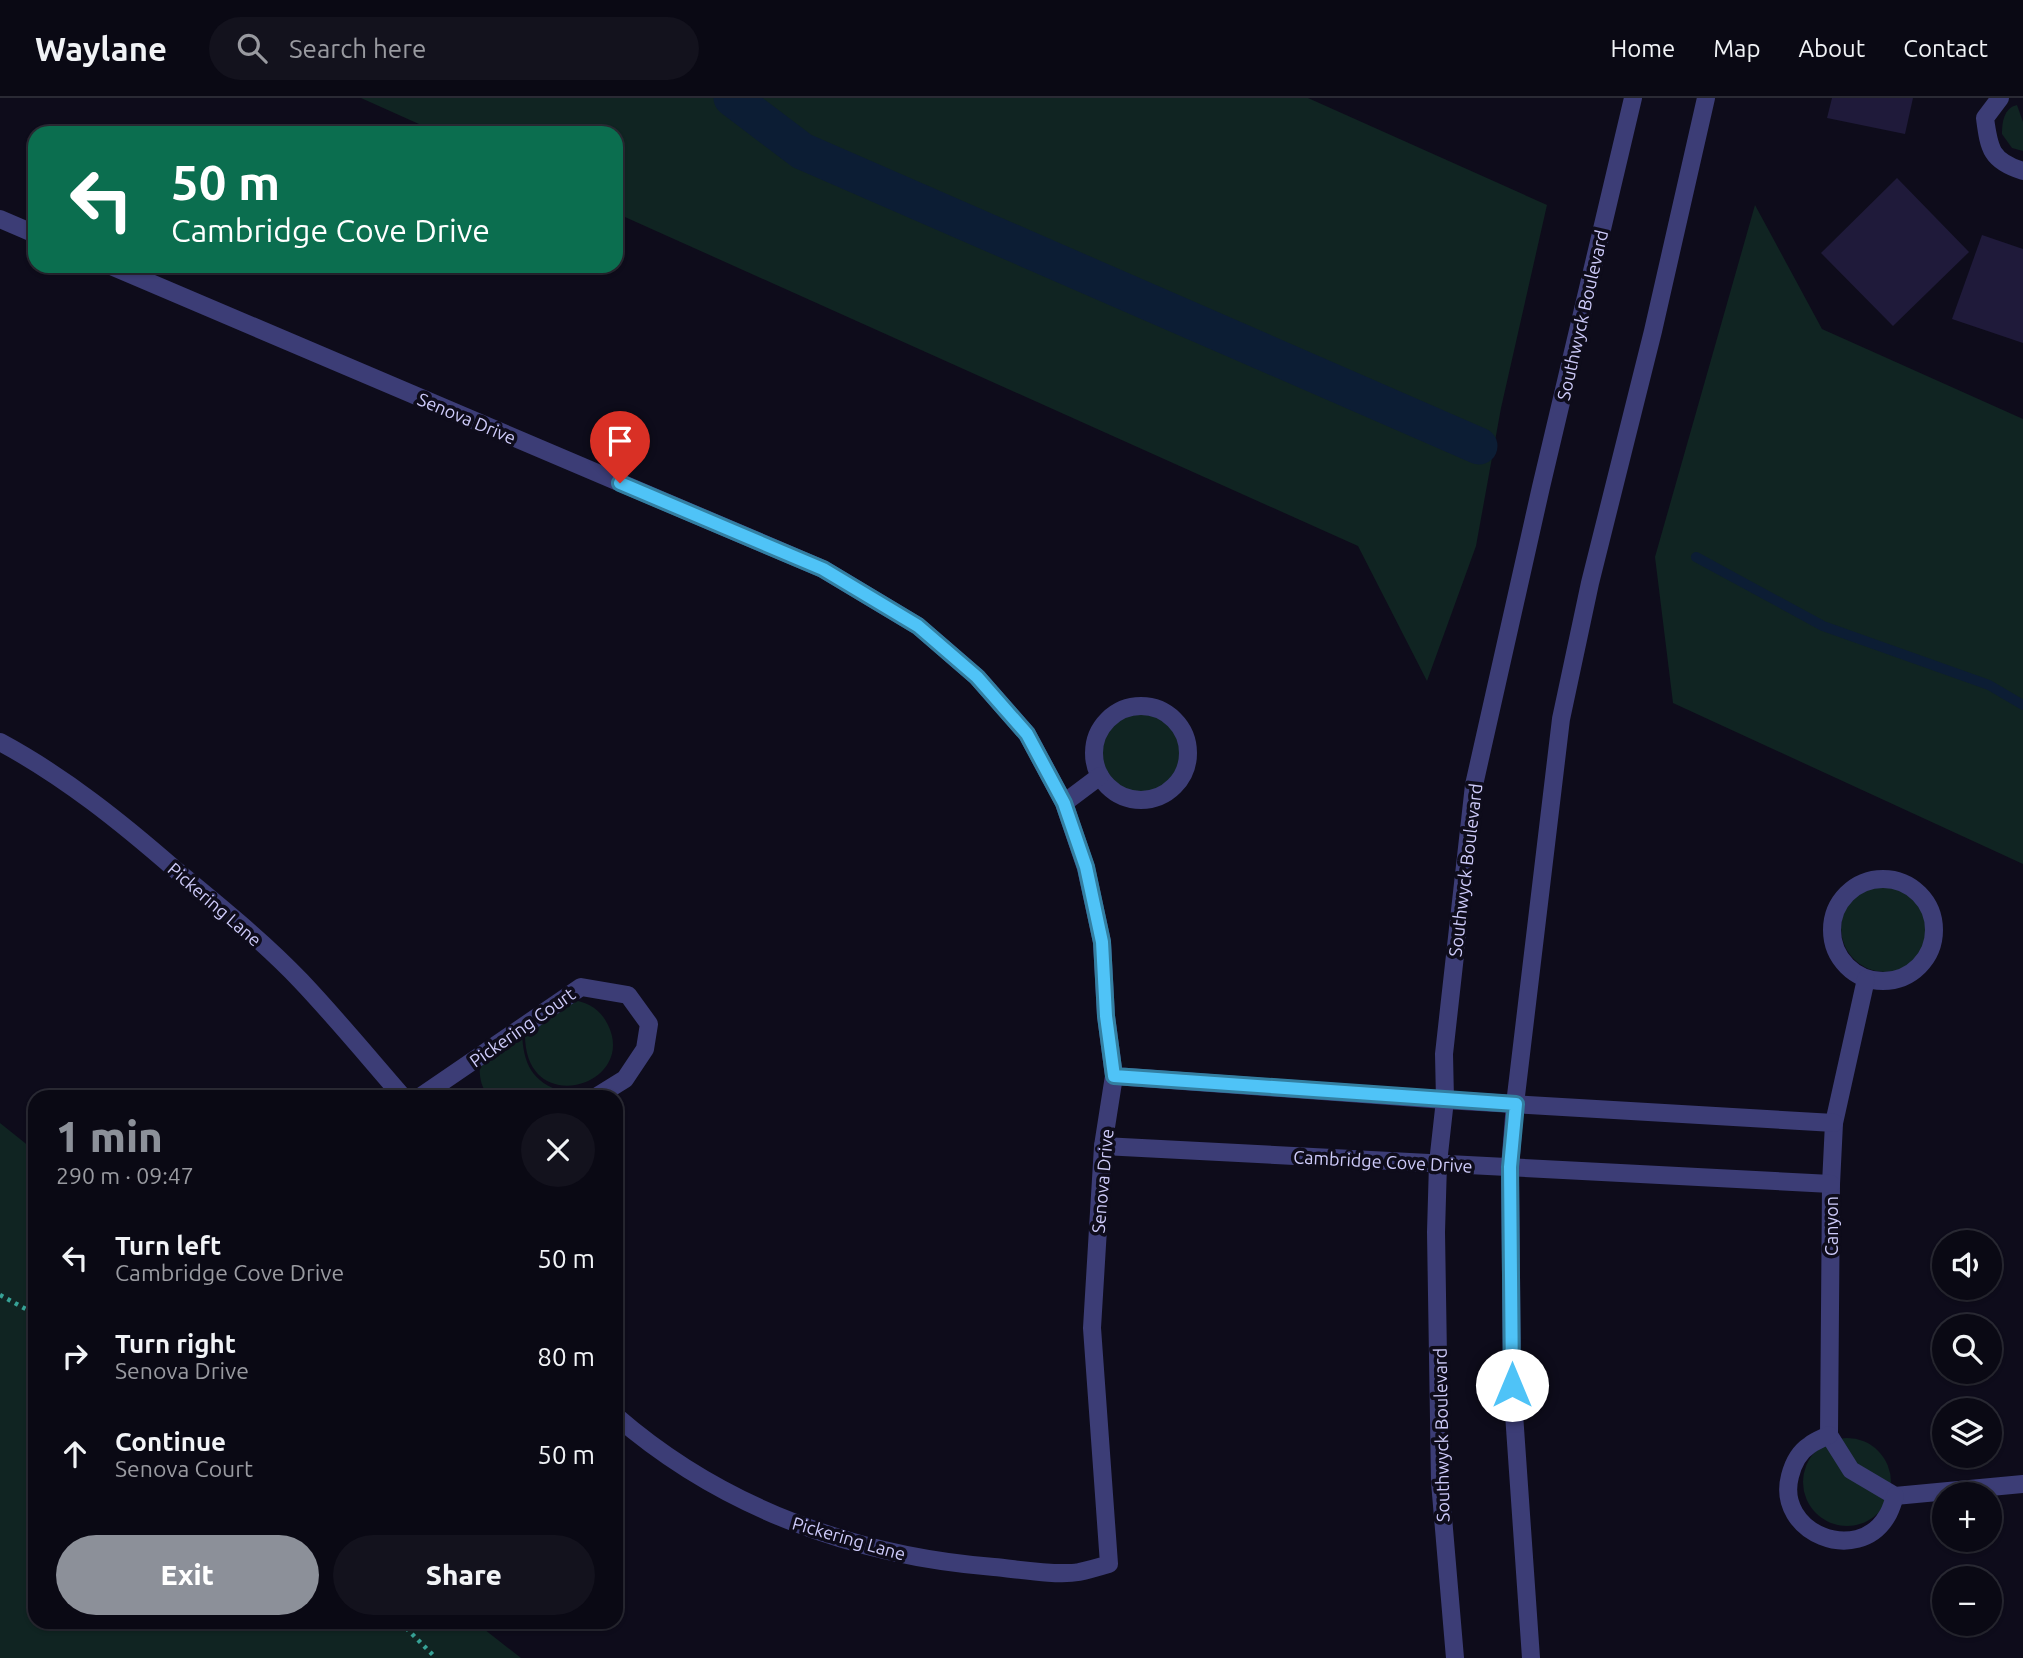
<!DOCTYPE html>
<html lang="en">
<head>
<meta charset="utf-8">
<style>
	body { margin:0; font-family:Ubuntu,sans-serif; background:#13121d; color:#f1f3f6; height:100vh; display:flex; flex-direction:column; font-size:26px; white-space:nowrap }
	* { box-sizing:border-box; margin:0 }
	p { font-size:23px; color:#999aa0 }
	.icon { flex:none; width:38px; height:38px; fill:none; stroke:currentColor; stroke-width:2; stroke-linecap:round; stroke-linejoin:round }
	.map { position:relative; flex:1; overflow:hidden }
	.panel { position:absolute; left:28px; top:992px; width:595px; height:539px; display:flex; flex-direction:column; background:#0a0914; border-radius:21px; box-shadow:0 2px 5px #0004,0 0 0 2px #2a2a34 }
	.panel>* { flex:none }
	.top-card { position:absolute; left:28px; top:28px; width:595px; height:147px; border-radius:21px; box-shadow:0 2px 5px #0004,0 0 0 2px #2a2a34; background:#0b6e4f; color:#fff; overflow:hidden }
	.buttons { position:absolute; left:1932px; top:1132px; display:grid; gap:14px }
	.buttons a { display:grid; place-items:center; width:70px; height:70px; border-radius:50%; background:#0a0914; box-shadow:0 2px 5px #0004,0 0 0 2px #2a2a34; font-size:35px }
	.pin { position:absolute; display:grid; place-items:center; width:60px; height:60px; color:#fff; margin:-72px -30px; border-radius:50% 50% 50% 0; rotate:-45deg; box-shadow:0 0 7px #0007 }
	.pin .icon { rotate:45deg }
	.me { position:absolute; width:77px; margin:-38px; rotate:0deg; stroke-linejoin:round; filter:drop-shadow(0 0 5px #0008) }
	.turn { display:flex; align-items:center; gap:24px; height:147px; padding:0 28px; font-size:32px }
	.turn .icon { width:91px; height:91px; stroke-width:2.5 }
	.turn b { display:block; font-size:49px; line-height:60px }
	.round { display:grid; place-items:center; flex:none; width:74px; height:74px; border-radius:37px; background:#13121d }
	.overview { display:flex; align-items:center; justify-content:space-between; height:119px; padding:0 28px }
	h1 { font-size:42px; font-weight:800; line-height:52px; color:#8c9099 }
	.cta { display:flex; gap:14px; margin-top:auto; padding:14px 28px }
	.cta a { flex:1; height:80px; border-radius:42px; background:#8c9099; color:#fff; font-size:28px; font-weight:800; line-height:80px; text-align:center }
	.cta a+a { background:#13121d; color:#f1f3f6 }
	ul { padding:0; list-style:none }
	li { display:flex; align-items:center; gap:21px; height:98px; padding:0 28px }
	li div { flex:1 }
	li b { display:block; font-size:26px }
	li em { font-style:normal }
	header { display:flex; align-items:center; gap:42px; box-sizing:border-box; height:98px; padding:0 35px; background:#0a0914; border-bottom:2px solid #2a2a34 }
	header strong { font-size:33px }
	nav { display:flex; gap:38px; margin-inline-start:auto; font-size:24px }
	.search { width:490px; height:63px; background:#13121d; display:flex; align-items:center; gap:18px; box-sizing:border-box; padding:0 24px; border-radius:38px; color:#999aa0; font-size:26px }
	.map>svg:first-child { display:block }
	.green { fill:#102422 }
	.lines { fill:none; stroke-linecap:round; stroke-linejoin:round }
	.stream { stroke:#0c1d34; stroke-width:10 }
	.canal { stroke:#0c1d34; stroke-width:37 }
	.building { fill:#1f1a3a }
	.path { stroke:#37a296; stroke-width:4.5; stroke-dasharray:3.5 5; stroke-linecap:butt }
	.minor { stroke:#3c3d76; stroke-width:18 }
	.route-casing { stroke:#337fa1; stroke-width:18 }
	.route { stroke:#4fc3f7; stroke-width:12 }
	.labels { text-anchor:middle; dominant-baseline:central; stroke-width:7; stroke-linejoin:round; paint-order:stroke }
	.street-label { font-size:18px; fill:#cecbfa; stroke:#0e0c1b }
</style>
</head>
<body>
<header>
<strong>Waylane</strong>
<div class="search"><svg class="icon" aria-label="search" viewBox="0 0 24 24"><circle cx="10" cy="10" r="6"/><path d="M15 15l6 6"/></svg>Search here</div>
<nav><a>Home</a><a>Map</a><a>About</a><a>Contact</a></nav>
</header>
<div class="map">
<svg width="2023" height="1560" viewBox="0 0 2023 1560">
	<rect width="100%" height="100%" fill="#0e0c1b"/>
	<g class="green">
		<path d="M 361,0 L 1308,0 L 1547,107 L 1501,310 L 1476,448 L 1427,583 L 1358,448 L 616,115 L 616,35 L 439,35 Z"/>
		<path d="M 2017,7 L 2023,24 L 2023,53 L 2012,50 L 2002,36 C 2002,24 2004,10 2017,7 Z"/>
		<path d="M 1755,107 L 1822,231 L 2023,321 L 2023,766 L 1673,605 L 1655,459 Z"/>
		<circle cx="1142" cy="657" r="44"/>
		<circle cx="1885" cy="830" r="44"/>
		<path d="M 569,901 C 587,904 600,910 608,927 C 638,988 524,1022 525,936 Z"/>
		<path d="M 522,934 C 523,966 532,984 563,994 L 558,999 L 489,999 C 480,988 479,977 480,964 Z"/>
		<path d="M 0,1025 L 35,1053 L 35,1524 L 475,1524 L 521,1560 L 0,1560 Z"/>
		<circle cx="1847" cy="1384" r="44"/>
	</g>
	<g class="lines">
		<path class="stream" d="M 1696,459 L 1823,528 L 1989,587 L 2023,607"/>
		<path class="canal" d="M 732,0 L 802,53 L 1479,348"/>
	</g>
	<g class="building">
		<path d="M 1832,0 L 1913,0 L 1905,36 L 1827,20 Z"/>
		<path d="M 1897,80 L 1969,154 L 1893,228 L 1821,155 Z"/>
		<path d="M 1982,137 L 2023,151 L 2023,245 L 1952,221 Z"/>
	</g>
	<g class="lines">
		<g class="path">
			<path d="M 0,1197 L 35,1216"/>
			<path d="M 400,1524 L 436,1560"/>
		</g>
		<g class="minor">
			<path d="M 2000,0 L 1985,20 C 1989,51 1991,63 2023,73"/>
			<path d="M 0,121 L 35,136"/>
			<path d="M 111,168 L 823,471 L 918,528 L 977,579 L 1027,636 L 1064,705 L 1086,770 L 1102,844 L 1106,918 L 1114,978 L 1103,1048 L 1092,1230 L 1109,1466 C 1099,1469 1089,1472 1079,1474 C 1056,1478 1017,1471 994,1469 C 855,1458 722,1410 616,1318"/>
			<circle cx="1141" cy="655" r="47"/>
			<path d="M 0,644 C 65,679 122,725 177,773 C 219,808 263,843 301,883 C 336,920 369,960 403,999"/>
			<path d="M 1064,705 L 1100,678"/>
			<circle cx="1883" cy="832" r="51"/>
			<path d="M 1866,881 L 1834,1025 L 1831,1086 L 1829,1337 L 1851,1372 L 1895,1398 L 2023,1386"/>
			<path d="M 1114,978 L 1445,1002 L 1834,1025"/>
			<path d="M 420,999 L 581,889 L 628,897 L 649,926 L 645,951 L 625,981 L 596,999"/>
			<path d="M 1103,1048 L 1831,1086"/>
			<path d="M 1829,1337 C 1823,1340 1815,1343 1810,1347 C 1799,1354 1793,1366 1790,1378 C 1775,1435 1858,1468 1887,1418 C 1891,1412 1893,1404 1895,1398"/>
			<path d="M 1455,1560 L 1440,1384 L 1436,1134 L 1438,1065 L 1445,1002 L 1444,956 L 1474,687 L 1541,389 L 1633,0"/>
			<path d="M 1531,1560 L 1512,1287 L 1510,1069 L 1515,1006 L 1561,621 L 1590,485 L 1653,233 L 1706,0"/>
		</g>
	</g>
	<g class="lines">
		<g class="route-casing">
			<path id="route" d="M 620,385 L 823,471 L 918,528 L 977,579 L 1027,636 L 1064,705 L 1086,769 L 1102,844 L 1106,918 L 1114,978 L 1516,1006 L 1510,1069 L 1512,1287"/>
		</g>
		<use href="#route" class="route"/>
	</g>
	<g class="labels">
		<g class="street-label">
			<text transform="translate(1582 217) rotate(-77)">Southwyck Boulevard</text>
			<text transform="translate(467 320) rotate(23)">Senova Drive</text>
			<text transform="translate(1465 772) rotate(-83)">Southwyck Boulevard</text>
			<text transform="translate(215 806) rotate(41)">Pickering Lane</text>
			<text transform="translate(522 929) rotate(-35)">Pickering Court</text>
			<text transform="translate(1383 1063) rotate(3)">Cambridge Cove Drive</text>
			<text transform="translate(1102 1083) rotate(-85)">Senova Drive</text>
			<text transform="translate(1831 1128) rotate(-90)">Canyon</text>
			<text transform="translate(1441 1337) rotate(-91)">Southwyck Boulevard</text>
			<text transform="translate(849 1440) rotate(16)">Pickering Lane</text>
		</g>
	</g>
</svg>
<div class="buttons">
<a><svg class="icon" aria-label="sound" viewBox="0 0 24 24"><path d="M4 9h4l5-4v14l-5-4H4zM17 9q2 3 0 6"/></svg></a>
<a><svg class="icon" aria-label="search" viewBox="0 0 24 24"><circle cx="10" cy="10" r="6"/><path d="M15 15l6 6"/></svg></a>
<a><svg class="icon" aria-label="layers" viewBox="0 0 24 24"><path d="M12 4l9 5-9 5-9-5zM3 14l9 5 9-5"/></svg></a>
<a>+</a>
<a>−</a>
</div>
<div class="pin" style="left:620px;top:385px;background:#d93025"><svg class="icon" aria-label="arrive" viewBox="0 0 24 24"><path d="M6 21V4h12l-3 4 3 4H6"/></svg></div>
<svg class="me" style="left:1512px;top:1287px" viewBox="-20 -20 40 40"><circle r="19" fill="#fff"/><path d="M0-13L10 11 0 6-10 11z" fill="#4fc3f7"/></svg>
<div class="top-card">
<div class="turn"><svg class="icon" aria-label="left" viewBox="0 0 24 24"><path d="M17 20v-9H6M10 6l-5 5 5 5"/></svg><div><b>50 m</b>Cambridge Cove Drive</div></div>
</div>
<section class="panel">
<div class="overview"><div><h1>1 min</h1><p>290 m · 09:47</p></div><a class="round"><svg class="icon" aria-label="close" viewBox="0 0 24 24"><path d="M6 6l12 12M18 6L6 18"/></svg></a></div>
<ul>
<li><svg class="icon" aria-label="left" viewBox="0 0 24 24"><path d="M17 20v-9H6M10 6l-5 5 5 5"/></svg><div><b>Turn left</b><p>Cambridge Cove Drive</p></div><em>50 m</em></li>
<li><svg class="icon" aria-label="right" viewBox="0 0 24 24"><path d="M7 20v-9h11M14 6l5 5-5 5"/></svg><div><b>Turn right</b><p>Senova Drive</p></div><em>80 m</em></li>
<li><svg class="icon" aria-label="ahead" viewBox="0 0 24 24"><path d="M12 20V5M6 11l6-6 6 6"/></svg><div><b>Continue</b><p>Senova Court</p></div><em>50 m</em></li>
</ul>
<div class="cta"><a>Exit</a><a>Share</a></div>
</section>
</div>
</body>
</html>
